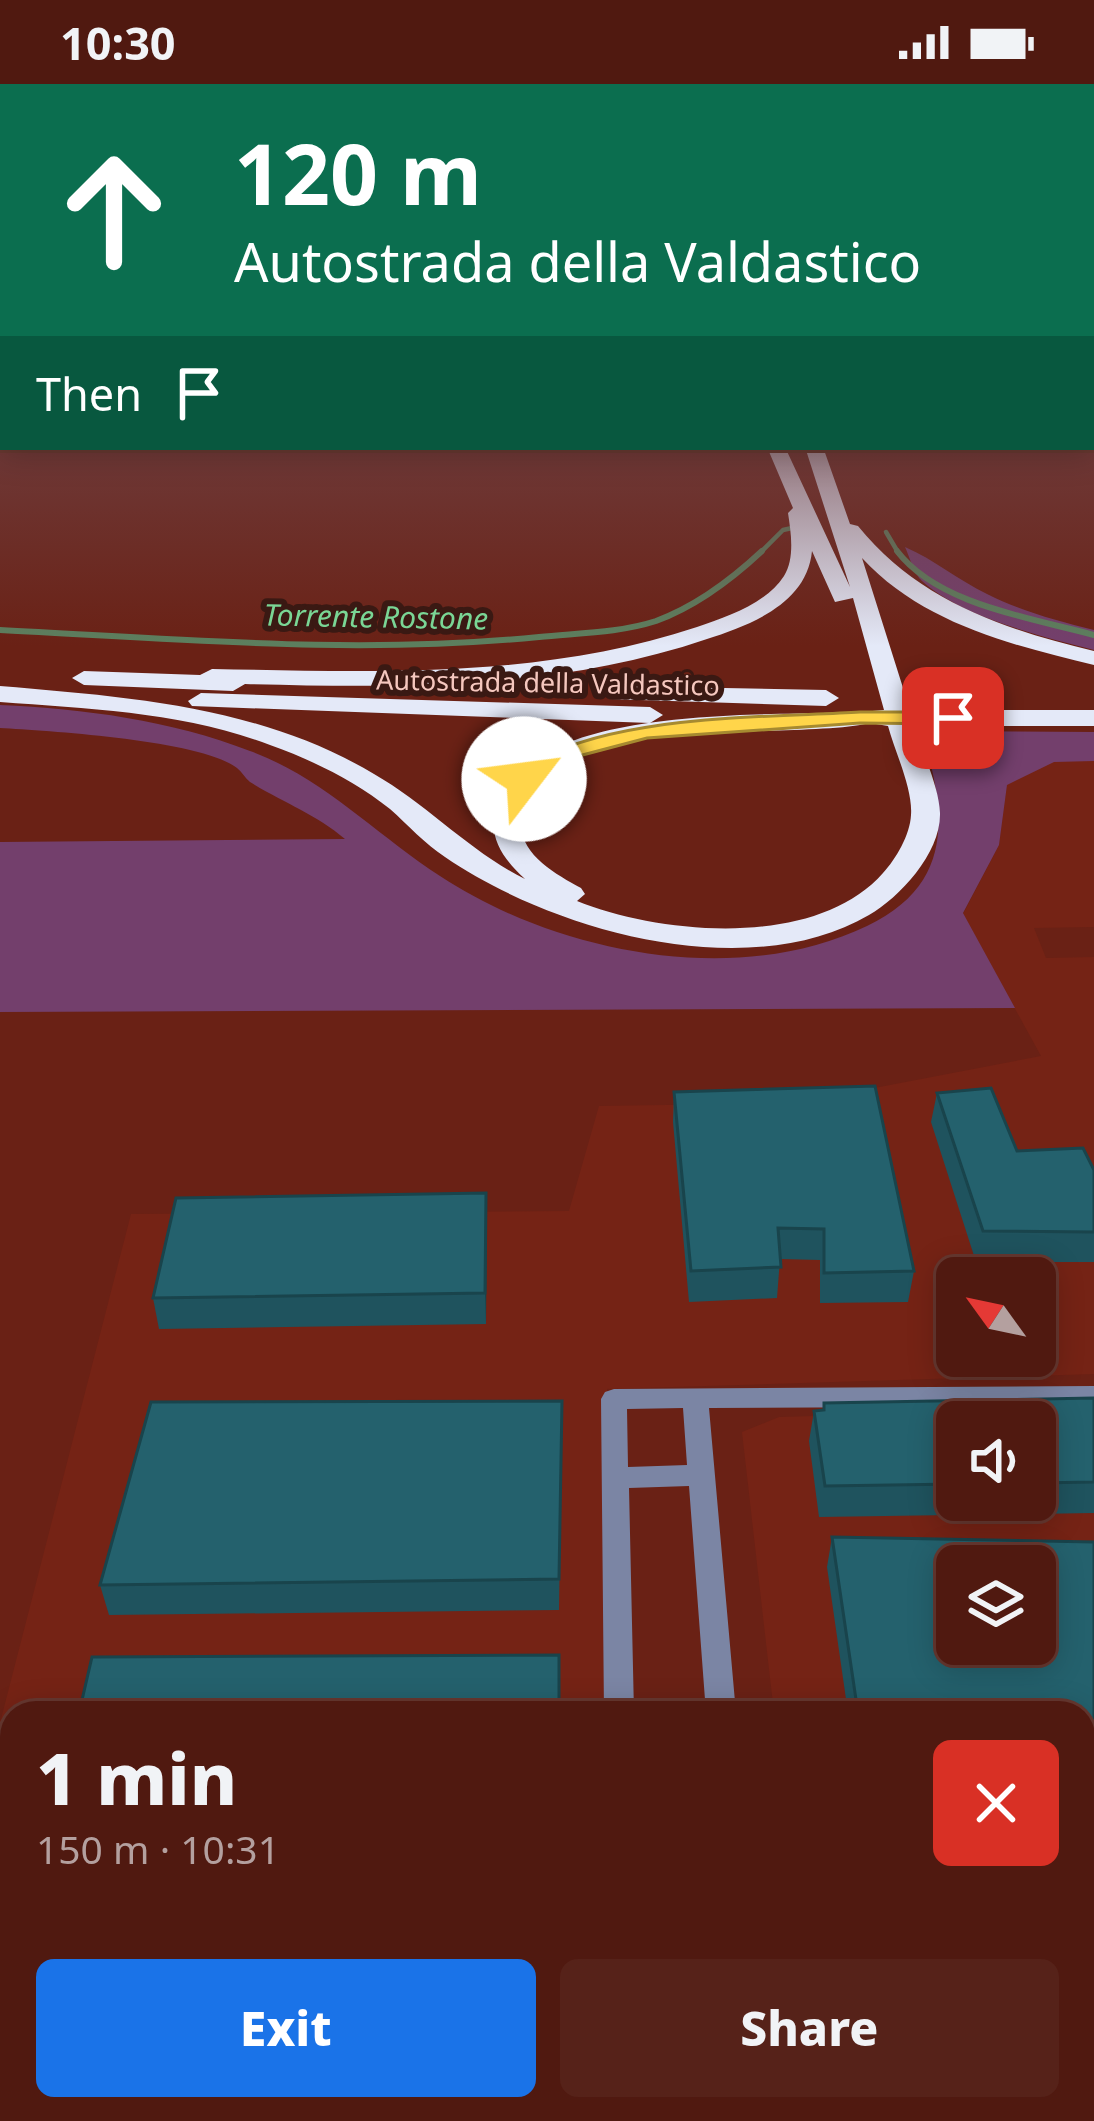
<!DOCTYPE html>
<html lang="en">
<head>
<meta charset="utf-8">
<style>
	body { margin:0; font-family:"Noto Sans",sans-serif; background:#562219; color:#f1f3f6; height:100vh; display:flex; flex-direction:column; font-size:45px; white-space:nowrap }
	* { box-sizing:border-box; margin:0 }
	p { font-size:39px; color:#b4a09f }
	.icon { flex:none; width:66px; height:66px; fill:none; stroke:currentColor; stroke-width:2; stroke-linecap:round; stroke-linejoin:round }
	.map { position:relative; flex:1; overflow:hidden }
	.details { position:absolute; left:0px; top:1617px; width:1095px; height:420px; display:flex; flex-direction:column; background:#501910; border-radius:36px 36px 0 0; box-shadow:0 6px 30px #0003,0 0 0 3px #673830 }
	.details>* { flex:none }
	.top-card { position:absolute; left:0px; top:0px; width:1095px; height:366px; box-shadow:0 6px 30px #0003,0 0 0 3px #673830; background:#0b6e4f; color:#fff; overflow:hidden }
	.needle { width:78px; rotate:303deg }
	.buttons { position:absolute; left:936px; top:1173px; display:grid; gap:24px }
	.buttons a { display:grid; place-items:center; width:120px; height:120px; border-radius:18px; background:#501910; box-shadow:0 6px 30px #0003,0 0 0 3px #673830; font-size:60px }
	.pin { position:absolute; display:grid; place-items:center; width:102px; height:102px; color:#fff; margin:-51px; border-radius:24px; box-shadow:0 6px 18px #0006 }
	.me { position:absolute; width:132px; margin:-66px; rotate:60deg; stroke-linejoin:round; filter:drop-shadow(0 0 9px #0008) }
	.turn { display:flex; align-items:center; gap:42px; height:252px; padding:0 36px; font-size:54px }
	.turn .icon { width:156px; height:156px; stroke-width:2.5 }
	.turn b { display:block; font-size:84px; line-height:102px }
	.then { display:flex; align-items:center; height:114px; padding:0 36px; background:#0003; gap:24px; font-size:45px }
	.round { display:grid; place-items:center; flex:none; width:126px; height:126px; border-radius:18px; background:#562219 }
	.summary { display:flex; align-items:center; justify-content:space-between; height:204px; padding:0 36px }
	h1 { font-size:72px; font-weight:800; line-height:90px }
	.button { display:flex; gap:24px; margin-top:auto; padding:24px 36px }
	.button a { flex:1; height:138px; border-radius:18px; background:#1a73e8; color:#fff; font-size:48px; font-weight:800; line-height:138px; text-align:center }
	.button a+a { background:#562219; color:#f1f3f6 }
	.status { display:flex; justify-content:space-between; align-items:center; height:84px; padding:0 60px; background:#501910; direction:ltr }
	.status svg { height:33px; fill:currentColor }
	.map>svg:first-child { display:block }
	.built { fill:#752315; fill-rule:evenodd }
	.green { fill:#733f6c }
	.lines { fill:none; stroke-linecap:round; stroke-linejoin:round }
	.stream-far1 { stroke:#5c7f5e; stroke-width:4.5 }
	.stream { stroke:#5c7f5e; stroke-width:6 }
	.minor { fill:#7b85a4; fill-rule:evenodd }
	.highway { fill:#e4e9f8; fill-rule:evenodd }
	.wall { fill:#1f535e; fill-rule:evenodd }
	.shaded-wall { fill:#19444c }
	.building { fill:#24616d; stroke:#19444c; stroke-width:3; fill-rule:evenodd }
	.route { fill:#ffd54a; stroke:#a68a30; stroke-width:3 }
	.labels { text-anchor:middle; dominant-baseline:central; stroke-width:12; stroke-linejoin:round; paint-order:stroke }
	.far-street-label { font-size:27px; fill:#f5c7be; stroke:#3a1913 }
	.far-water-label { font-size:30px; font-style:italic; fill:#7ad695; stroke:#3a1913 }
</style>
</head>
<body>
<div class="status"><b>10:30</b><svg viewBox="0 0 49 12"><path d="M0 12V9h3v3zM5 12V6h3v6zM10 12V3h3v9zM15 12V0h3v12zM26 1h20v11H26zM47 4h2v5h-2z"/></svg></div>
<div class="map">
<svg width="1094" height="2037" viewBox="0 0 1094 2037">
	<rect width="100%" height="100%" fill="#6a2115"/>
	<g class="built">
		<path d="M 1054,677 L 1094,677 L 1094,843 L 1034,844 L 1046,874 L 1094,873 L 1094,1290 L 607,1305 L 609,1629 L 12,1629 L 12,2025 L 613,2025 L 613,2037 L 0,2037 L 0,1639 L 131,1130 L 569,1127 L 599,1022 L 796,1019 L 1041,972 L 963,830 L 999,761 L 1007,700 ZM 957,1194 L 1035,1194 L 1035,1272 L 957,1272 Z"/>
		<path d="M 1094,1324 L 1094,2037 L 821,2037 L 819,2025 L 1083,2025 L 1083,1629 L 774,1629 L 742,1348 L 779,1333 ZM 957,1338 L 1035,1338 L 1035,1416 L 957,1416 ZM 957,1482 L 1035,1482 L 1035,1560 L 957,1560 Z"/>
	</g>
	<g class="green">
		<path d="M 905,463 C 935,476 958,496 987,510 C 1021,527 1057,537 1094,546 L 1094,566 C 1044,553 961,533 922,497 C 914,490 910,474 905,463 Z"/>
		<path d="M 0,621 C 85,625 170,636 250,667 C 324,694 375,750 440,792 C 557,869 736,905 867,842 C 957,799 945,727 922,647 L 1094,648 L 1094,677 L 1054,678 L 1007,701 L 999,761 L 963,829 L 1015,924 L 0,928 L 0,758 L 345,755 C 316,730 282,718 250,698 C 245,694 242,688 237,684 C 201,656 50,647 0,644 Z"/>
	</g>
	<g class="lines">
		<g class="stream-far1">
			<path d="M 886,448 L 899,470"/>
			<path d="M 759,470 L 783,446 L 792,444"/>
		</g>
		<g class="stream">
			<path d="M 897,467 C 938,521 1032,534 1094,551"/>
			<path d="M 0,546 C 180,555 359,571 539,553 C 577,549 619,549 656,537 C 697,522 731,496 762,467"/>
		</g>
		<g class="minor">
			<rect x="0" y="285" width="3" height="6"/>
			<path d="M 1094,1302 L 1094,1322 L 709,1324 L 736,1629 L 706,1629 L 689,1402 L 629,1404 L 634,1629 L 604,1629 L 601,1315 L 605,1308 L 614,1305 ZM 683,1324 L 687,1381 L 628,1383 L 627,1325 Z"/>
			<rect x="612" y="2025" width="36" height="12"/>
			<path d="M 736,2025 L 772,2025 L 773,2037 L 737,2037 Z"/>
		</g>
		<g class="highway">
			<path d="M 767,363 L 785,363 L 850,503 L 805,363 L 823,363 L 850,440 L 858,442 C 919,517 1003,545 1094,567 L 1094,581 C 1011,561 922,539 862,474 L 910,626 L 1094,626 L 1094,642 L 914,642 C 922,668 939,702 940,729 C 941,769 900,813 869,831 C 748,902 553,847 445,773 C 425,760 408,741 390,725 C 355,697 312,676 270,661 C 184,628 91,625 0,618 L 0,602 C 129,613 260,622 374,690 C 428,721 469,767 525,795 C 504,776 487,753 496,724 C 532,611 792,636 884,626 L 853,514 L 835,518 L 812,467 C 807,520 750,541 707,555 C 557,606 402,604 245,600 L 233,607 L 84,601 L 72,594 L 84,587 L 200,591 L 212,585 C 376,588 540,595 697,543 C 726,533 766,520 784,492 C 795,474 791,449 788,429 L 793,424 ZM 870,639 L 888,642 C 895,668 913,705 911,731 C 910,751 896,775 883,789 C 816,865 662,851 577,817 L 585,810 L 581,804 C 554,789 513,767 523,730 C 550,623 788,658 870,639 Z"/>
			<path d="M 618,602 L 826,606 L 839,614 L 826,622 L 609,615 L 605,610 L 609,605 Z"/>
			<path d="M 201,609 L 650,623 L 663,631 L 650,639 L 192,622 L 188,617 Z"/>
		</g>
	</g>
	<g class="wall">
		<path d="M 674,1008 L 914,1187 L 908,1218 L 820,1219 L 820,1176 L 780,1175 L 777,1214 L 689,1218 L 673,1038 Z"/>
		<path d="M 937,1009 L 1017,1067 L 1094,1086 L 1094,1178 L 976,1178 L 931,1038 Z"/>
		<path d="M 486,1109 L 486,1240 L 159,1245 L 153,1214 Z"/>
		<path d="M 1094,1314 L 1094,1429 L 819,1433 L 809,1357 L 814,1327 L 823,1326 L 824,1319 ZM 957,1338 L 1035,1338 L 1035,1416 L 957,1416 Z"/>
		<path d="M 562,1317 L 559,1526 L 109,1531 L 100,1501 Z"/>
		<path d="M 832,1453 L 1094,1458 L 1094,1722 L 1083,1722 L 1083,1629 L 848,1629 L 827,1483 Z"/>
		<path d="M 905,2025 L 1083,2025 L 1094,2037 L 907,2037 Z"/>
	</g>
	<path class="shaded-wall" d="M 486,1109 L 487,1140 L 486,1240 L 485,1209 Z"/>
	<g class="building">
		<path d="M 875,1002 L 914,1187 L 824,1189 L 824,1145 L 778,1144 L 781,1183 L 691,1187 L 674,1008 Z"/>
		<path d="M 991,1004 L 1017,1067 L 1083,1064 L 1094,1086 L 1094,1148 L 983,1147 L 937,1009 Z"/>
		<path d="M 486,1109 L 485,1209 L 153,1214 L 176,1114 Z"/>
		<path d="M 1094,1314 L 1094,1398 L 1035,1399 L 1035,1338 L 957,1338 L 957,1400 L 825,1402 L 814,1327 L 824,1326 L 824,1319 Z"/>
		<path d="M 562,1317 L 559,1495 L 100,1501 L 151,1318 Z"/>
		<path d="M 832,1453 L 1094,1458 L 1094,1692 L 1083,1692 L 1083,1629 L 858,1629 ZM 957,1482 L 1035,1482 L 1035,1560 L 957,1560 Z"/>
		<path d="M 559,1571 L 559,1629 L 79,1629 L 92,1573 Z"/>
		<path d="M 1083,1781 L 1094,1781 L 1094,2037 L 921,2037 L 919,2025 L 1083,2025 Z"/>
		<path d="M 12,1898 L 12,2025 L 570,2025 L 569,2037 L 0,2037 L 0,1944 Z"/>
	</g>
	<linearGradient id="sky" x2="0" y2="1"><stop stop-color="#3a120c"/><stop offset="0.49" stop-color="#704346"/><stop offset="1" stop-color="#704346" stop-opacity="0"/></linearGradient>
	<rect width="1094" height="562" fill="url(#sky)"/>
	<path class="route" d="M 860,628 L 953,628 L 963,634 L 953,640 L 860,639 L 647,654 L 575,673 L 532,700 L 514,695 C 580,629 768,634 860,628 Z"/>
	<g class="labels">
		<g class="far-street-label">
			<text transform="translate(548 598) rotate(1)">Autostrada della Valdastico</text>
		</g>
		<g class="far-water-label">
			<text transform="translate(376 532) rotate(1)">Torrente Rostone</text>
		</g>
	</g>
</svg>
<div class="buttons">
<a><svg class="needle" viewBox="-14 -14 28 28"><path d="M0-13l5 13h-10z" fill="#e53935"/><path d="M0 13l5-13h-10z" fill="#b4a09f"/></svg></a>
<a><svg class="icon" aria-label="sound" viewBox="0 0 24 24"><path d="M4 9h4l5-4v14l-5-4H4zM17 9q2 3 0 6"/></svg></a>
<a><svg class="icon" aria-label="layers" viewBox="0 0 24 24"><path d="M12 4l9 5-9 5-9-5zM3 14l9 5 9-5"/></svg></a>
</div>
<div class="pin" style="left:953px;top:634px;background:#d93025"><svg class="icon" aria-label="arrive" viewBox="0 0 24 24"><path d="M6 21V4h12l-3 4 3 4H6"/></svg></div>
<svg class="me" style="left:524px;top:695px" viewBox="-20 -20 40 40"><circle r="19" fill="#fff"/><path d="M0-13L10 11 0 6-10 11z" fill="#ffd54a"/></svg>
<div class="top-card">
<div class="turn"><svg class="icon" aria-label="ahead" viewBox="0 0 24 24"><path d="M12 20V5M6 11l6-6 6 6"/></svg><div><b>120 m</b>Autostrada della Valdastico</div></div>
<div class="then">Then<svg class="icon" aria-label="arrive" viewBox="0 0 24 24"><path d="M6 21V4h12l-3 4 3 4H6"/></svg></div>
</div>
<section class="details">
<div class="summary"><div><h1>1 min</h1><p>150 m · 10:31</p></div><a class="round" style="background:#d93025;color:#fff"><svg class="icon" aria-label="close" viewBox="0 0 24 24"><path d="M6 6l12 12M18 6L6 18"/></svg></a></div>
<div class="button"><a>Exit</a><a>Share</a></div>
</section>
</div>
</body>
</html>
